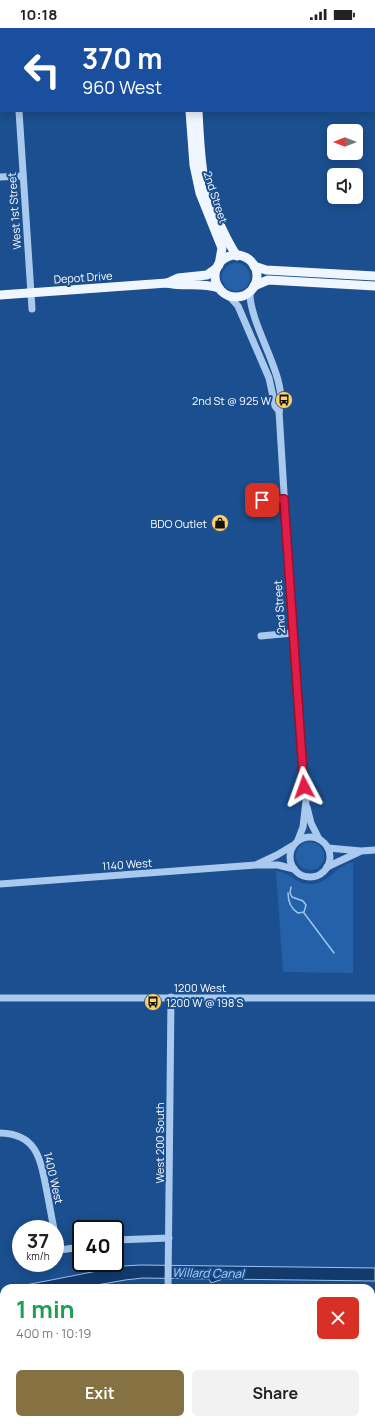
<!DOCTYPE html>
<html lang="en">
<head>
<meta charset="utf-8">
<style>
	body { margin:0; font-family:Manrope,sans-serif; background:#f2f2f2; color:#222; height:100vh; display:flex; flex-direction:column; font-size:15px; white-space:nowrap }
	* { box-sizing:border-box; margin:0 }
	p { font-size:13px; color:#767676 }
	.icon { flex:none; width:22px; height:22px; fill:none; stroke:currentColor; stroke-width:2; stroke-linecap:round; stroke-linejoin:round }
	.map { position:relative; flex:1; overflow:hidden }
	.sheet { position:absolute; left:0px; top:1256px; width:375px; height:140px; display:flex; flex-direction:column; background:#fff; border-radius:12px 12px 0 0; box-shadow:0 2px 10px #0003 }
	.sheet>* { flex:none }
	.guide { position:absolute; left:0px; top:0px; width:375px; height:84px; box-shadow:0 2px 10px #0003; background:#1a4fa0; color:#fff; overflow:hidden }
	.needle { width:26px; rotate:270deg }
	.fabs { position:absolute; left:327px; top:96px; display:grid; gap:8px }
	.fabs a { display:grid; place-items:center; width:36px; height:36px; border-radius:6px; background:#fff; box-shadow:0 2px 10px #0003; font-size:20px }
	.speed { position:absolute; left:12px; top:1192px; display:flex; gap:8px; font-size:20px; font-weight:700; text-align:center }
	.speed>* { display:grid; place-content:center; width:52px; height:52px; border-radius:50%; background:#fff; box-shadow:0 2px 10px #0003; line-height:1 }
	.speed small { font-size:10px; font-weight:400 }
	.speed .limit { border:2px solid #111; border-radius:6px; background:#fff; color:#111 }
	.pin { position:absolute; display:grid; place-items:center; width:34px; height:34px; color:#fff; margin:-17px; border-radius:8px; box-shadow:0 2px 6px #0006 }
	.me { position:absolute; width:44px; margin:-22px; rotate:356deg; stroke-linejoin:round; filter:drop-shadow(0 0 3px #0008) }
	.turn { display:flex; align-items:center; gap:14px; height:84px; padding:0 16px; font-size:18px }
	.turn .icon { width:52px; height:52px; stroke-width:2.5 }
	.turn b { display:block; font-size:28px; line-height:34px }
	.round { display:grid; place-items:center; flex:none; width:42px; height:42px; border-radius:6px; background:#f2f2f2 }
	.headline { display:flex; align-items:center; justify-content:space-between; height:68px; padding:0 16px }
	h1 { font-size:24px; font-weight:700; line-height:30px; color:#1e9e55 }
	.cta { display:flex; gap:8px; margin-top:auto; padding:8px 16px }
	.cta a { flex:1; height:46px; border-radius:6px; background:#857141; color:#fff; font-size:16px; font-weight:700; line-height:46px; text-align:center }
	.cta a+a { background:#f2f2f2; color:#222 }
	.status { display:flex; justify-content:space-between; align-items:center; height:28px; padding:0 20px; background:#fff; direction:ltr }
	.status svg { height:11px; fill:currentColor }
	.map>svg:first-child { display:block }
	.green { fill:#2461a8 }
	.water { fill:#123a6d; stroke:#9cc4f0 }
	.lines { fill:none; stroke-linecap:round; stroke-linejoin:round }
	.stream { stroke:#9cc4f0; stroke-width:1.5 }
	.minor { stroke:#a9c9ee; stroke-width:7 }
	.major { stroke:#f0f6ff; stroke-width:9 }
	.route-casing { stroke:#92132f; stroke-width:10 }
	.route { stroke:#e11d48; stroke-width:7 }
	.labels { text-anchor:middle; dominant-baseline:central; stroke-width:4; stroke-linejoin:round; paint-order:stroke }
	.street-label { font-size:11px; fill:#fff; stroke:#1b4f8f }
	.poi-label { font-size:11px; fill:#fff; stroke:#1b4f8f; text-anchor:end }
	.water-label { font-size:12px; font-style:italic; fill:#b5d3f5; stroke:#1b4f8f }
</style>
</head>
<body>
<div class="status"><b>10:18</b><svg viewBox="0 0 49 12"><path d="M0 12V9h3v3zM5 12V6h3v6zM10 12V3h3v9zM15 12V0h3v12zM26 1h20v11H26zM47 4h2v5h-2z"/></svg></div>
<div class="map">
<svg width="375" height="1396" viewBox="0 0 375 1396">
	<rect width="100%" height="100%" fill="#1b4f8f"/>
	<g class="green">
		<circle cx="236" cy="249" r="14"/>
		<circle cx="310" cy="828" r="14"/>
		<path d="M 353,834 L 353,945 L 283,944 L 276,843 C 290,844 297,857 311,856 C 329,856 336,837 353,834 Z"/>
	</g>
	<path class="water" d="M 140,1237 L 375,1240 L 375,1253 L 223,1251 L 211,1255 L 209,1251 L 143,1250 L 125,1252 L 80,1260 L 10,1260 L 123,1238 Z"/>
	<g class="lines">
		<g class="stream">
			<path d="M 288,865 C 288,873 290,880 298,885 L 304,884 L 306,877 L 303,873 L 292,869 L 290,865 L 291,859"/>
			<path d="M 304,885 L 334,925"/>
		</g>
		<g class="minor">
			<path d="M 13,0 L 13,1"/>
			<path d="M 0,15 L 1,14"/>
			<path d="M 19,83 L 32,281"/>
			<path d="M 0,149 L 23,148"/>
			<path d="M 250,264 C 249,298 290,352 279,383 L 288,531 L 306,773 L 303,799 L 298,812"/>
			<path d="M 228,267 L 238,278 L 269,350 L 275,378 L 279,383"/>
			<path d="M 251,473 L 284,471"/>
			<path d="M 261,608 L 293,605"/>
			<path d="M 307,779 L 311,795 L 319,811"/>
			<circle cx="310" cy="829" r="20"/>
			<path d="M 328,820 L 361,823 L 375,822"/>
			<path d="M 258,836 L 277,827 L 292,818"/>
			<path d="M 327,839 L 359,824"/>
			<path d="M 0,856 L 256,837 L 278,837 L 294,841"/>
			<path d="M 0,970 L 375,970"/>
			<path d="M 0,1105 C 36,1106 40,1129 46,1159 C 49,1173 51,1187 54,1201"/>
			<path d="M 55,1206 L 60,1222 L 81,1219"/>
			<path d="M 115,1212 L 169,1210"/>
			<path d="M 168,1260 L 171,969"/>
			<path d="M 165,1396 L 165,1392"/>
		</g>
		<g class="major">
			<path d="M 186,1 L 186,0"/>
			<path d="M 195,1 L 195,0"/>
			<path d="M 190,83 L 194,137 L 200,165 L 222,220 L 219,237"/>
			<path d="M 198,83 C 199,103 200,125 203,145 C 206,167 224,209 237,228"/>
			<circle cx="236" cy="248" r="21"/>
			<path d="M 254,238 L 266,242 L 375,248"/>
			<path d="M 167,255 L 178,250 L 207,247 L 217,240"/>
			<path d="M 254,258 L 268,252 L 375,258"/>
			<path d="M 0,267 L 167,255 C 185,259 202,254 219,260"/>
		</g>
	</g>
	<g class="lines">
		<g class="route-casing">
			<path id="route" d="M 262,472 L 284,471 L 304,759"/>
		</g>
		<use href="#route" class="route"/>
	</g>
	<defs>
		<g id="bus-disc" transform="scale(0.9)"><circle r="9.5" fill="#ffd166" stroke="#1b4f8f"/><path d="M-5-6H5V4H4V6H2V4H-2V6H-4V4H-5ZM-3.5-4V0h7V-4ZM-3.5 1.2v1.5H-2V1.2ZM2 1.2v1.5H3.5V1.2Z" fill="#111"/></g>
		<g id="shop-disc" transform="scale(0.9)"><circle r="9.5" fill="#ffd166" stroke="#1b4f8f"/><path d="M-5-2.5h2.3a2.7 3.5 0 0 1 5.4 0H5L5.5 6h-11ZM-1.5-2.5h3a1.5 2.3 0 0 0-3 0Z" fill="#111"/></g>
	</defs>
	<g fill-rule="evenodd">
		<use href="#bus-disc" x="284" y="372"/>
		<use href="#shop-disc" x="220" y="495"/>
		<use href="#bus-disc" x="153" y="974"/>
	</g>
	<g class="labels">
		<g class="street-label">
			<text transform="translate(216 169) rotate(72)">2nd Street</text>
			<text transform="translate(14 183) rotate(-94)">West 1st Street</text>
			<text transform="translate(83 249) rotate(-4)">Depot Drive</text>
			<text transform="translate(279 579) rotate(-94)">2nd Street</text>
			<text transform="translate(127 836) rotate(-4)">1140 West</text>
			<text x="200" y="959">1200 West</text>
			<text transform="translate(159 1115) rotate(-90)">West 200 South</text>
			<text transform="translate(54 1150) rotate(77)">1400 West</text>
		</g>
		<g class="poi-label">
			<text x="271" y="372">2nd St @ 925 W</text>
			<text x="207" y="495">BDO Outlet</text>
			<text x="166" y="974" text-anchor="start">1200 W @ 198 S</text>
		</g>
		<g class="water-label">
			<text transform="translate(208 1245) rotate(1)">Willard Canal</text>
		</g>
	</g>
</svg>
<div class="fabs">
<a><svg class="needle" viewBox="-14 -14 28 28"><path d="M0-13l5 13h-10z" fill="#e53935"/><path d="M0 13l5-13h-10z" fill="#767676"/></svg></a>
<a><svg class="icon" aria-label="sound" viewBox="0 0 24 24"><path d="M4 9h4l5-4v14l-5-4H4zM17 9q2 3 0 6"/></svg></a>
</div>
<div class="speed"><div>37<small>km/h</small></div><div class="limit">40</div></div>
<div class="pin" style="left:262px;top:472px;background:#d93025"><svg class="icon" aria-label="arrive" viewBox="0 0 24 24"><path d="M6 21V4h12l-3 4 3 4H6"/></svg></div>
<svg class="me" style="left:304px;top:759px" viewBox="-20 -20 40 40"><path d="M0-17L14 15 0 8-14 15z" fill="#e11d48" stroke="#fff" stroke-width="4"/></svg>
<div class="guide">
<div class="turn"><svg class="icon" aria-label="left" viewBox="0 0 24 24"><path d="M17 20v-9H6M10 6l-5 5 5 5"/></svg><div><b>370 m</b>960 West</div></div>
</div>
<section class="sheet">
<div class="headline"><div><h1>1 min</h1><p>400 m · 10:19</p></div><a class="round" style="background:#d93025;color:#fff"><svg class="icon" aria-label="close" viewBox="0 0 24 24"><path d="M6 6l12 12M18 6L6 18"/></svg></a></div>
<div class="cta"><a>Exit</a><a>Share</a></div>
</section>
</div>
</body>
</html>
